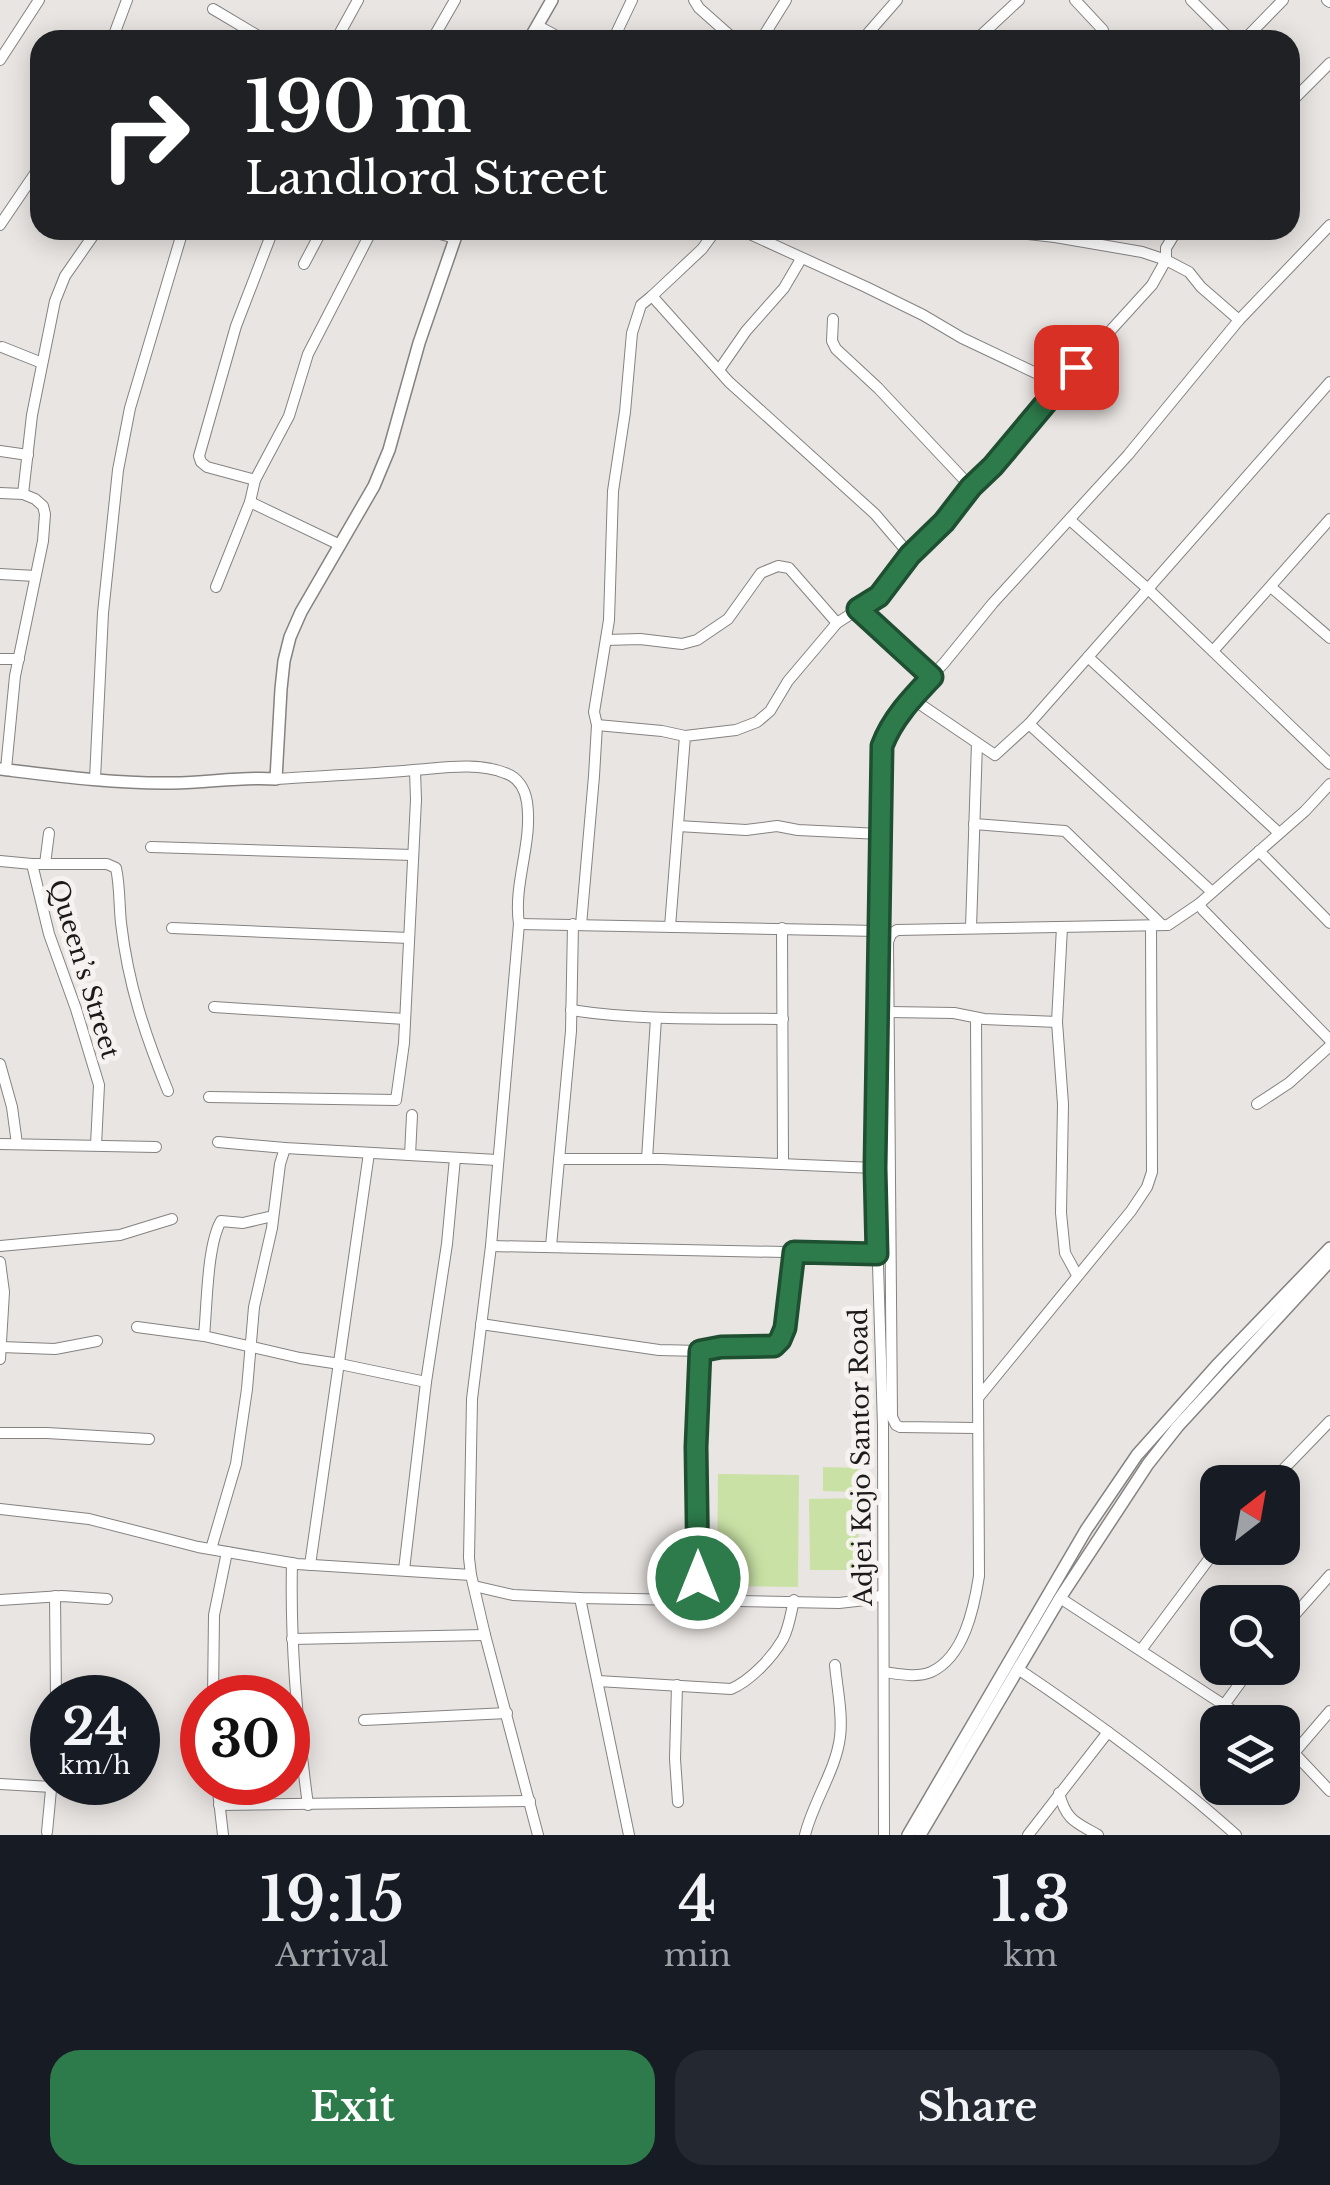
<!DOCTYPE html>
<html lang="en">
<head>
<meta charset="utf-8">
<style>
	body { margin:0; font-family:"Libre Baskerville",serif; background:#242831; color:#f1f3f6; height:100vh; display:flex; flex-direction:column; font-size:38px; white-space:nowrap }
	* { box-sizing:border-box; margin:0 }
	p { font-size:32px; color:#9ea1a6 }
	.icon { flex:none; width:55px; height:55px; fill:none; stroke:currentColor; stroke-width:2; stroke-linecap:round; stroke-linejoin:round }
	.map { position:relative; height:1835px; overflow:hidden }
	.panel { display:flex; flex-direction:column; background:#171b24; flex:1 }
	.panel>* { flex:none }
	.top-card { position:absolute; left:30px; top:30px; width:1270px; height:210px; border-radius:30px; box-shadow:0 5px 25px #0003; background:#202124; color:#fff; overflow:hidden }
	.needle { width:65px; rotate:31deg }
	.controls { position:absolute; left:1200px; top:1465px; display:grid; gap:20px }
	.controls a { display:grid; place-items:center; width:100px; height:100px; border-radius:20px; background:#171b24; box-shadow:0 5px 25px #0003; font-size:50px }
	.speed { position:absolute; left:30px; top:1675px; display:flex; gap:20px; font-size:50px; font-weight:700; text-align:center }
	.speed>* { display:grid; place-content:center; width:130px; height:130px; border-radius:50%; background:#171b24; box-shadow:0 5px 25px #0003; line-height:1 }
	.speed small { font-size:25px; font-weight:400 }
	.speed .limit { border:15px solid #d22; background:#fff; color:#111 }
	.pin { position:absolute; display:grid; place-items:center; width:85px; height:85px; color:#fff; margin:-42px; border-radius:20px; box-shadow:0 5px 15px #0006 }
	.me { position:absolute; width:110px; margin:-55px; rotate:0deg; stroke-linejoin:round; filter:drop-shadow(0 0 8px #0008) }
	.turn { display:flex; align-items:center; gap:35px; height:210px; padding:0 50px; font-size:45px }
	.turn .icon { width:130px; height:130px; stroke-width:2.5 }
	.turn b { display:block; font-size:70px; line-height:85px }
	.eta { display:flex; justify-content:space-evenly; align-items:center; height:170px; text-align:center }
	.eta b { font-size:60px; font-weight:600; line-height:70px }
	.action { display:flex; gap:20px; margin-top:auto; padding:20px 50px }
	.action a { flex:1; height:115px; border-radius:30px; background:#2d7a4a; color:#fff; font-size:40px; font-weight:600; line-height:115px; text-align:center }
	.action a+a { background:#242831; color:#f1f3f6 }
	.map>svg:first-child { display:block }
	.green { fill:#c9e1a5 }
	.lines { fill:none; stroke-linecap:round; stroke-linejoin:round }
	.minor-casing { stroke:#858280; stroke-width:12 }
	.tertiary-casing { stroke:#858280; stroke-width:14 }
	.minor { stroke:#fff; stroke-width:10 }
	.tertiary { stroke:#fff; stroke-width:11 }
	.route-casing { stroke:#1d4f30; stroke-width:25 }
	.route { stroke:#2d7a4a; stroke-width:18 }
	.labels { text-anchor:middle; dominant-baseline:central; stroke-width:10; stroke-linejoin:round; paint-order:stroke }
	.street-label { font-size:25px; fill:#1c1b1a; stroke:#f6f2f0 }
</style>
</head>
<body>
<div class="map">
<svg width="1330" height="1835" viewBox="0 0 1330 1835">
	<rect width="100%" height="100%" fill="#e9e5e2"/>
	<g class="green">
		<path d="M 823,1467 L 858,1468 L 858,1492 L 823,1491 Z"/>
		<path d="M 718,1474 L 799,1475 L 798,1587 L 717,1586 Z"/>
		<path d="M 858,1498 L 859,1570 L 810,1570 L 809,1499 Z"/>
	</g>
	<g class="lines">
		<g class="minor-casing">
			<g id="minor">
				<path d="M 694,0 L 699,8 L 735,40"/>
				<path d="M 1075,0 L 1103,30 L 1103,40"/>
				<path d="M 1191,0 L 1231,40"/>
				<path d="M 1327,0 L 1330,2"/>
				<path d="M 213,9 L 265,40"/>
				<path d="M 538,26 L 564,40"/>
				<path d="M 112,40 L 127,0"/>
				<path d="M 336,40 L 358,0"/>
				<path d="M 432,40 L 455,0"/>
				<path d="M 613,40 L 632,0"/>
				<path d="M 761,40 L 786,0"/>
				<path d="M 862,40 L 897,0"/>
				<path d="M 976,40 L 1019,0"/>
				<path d="M 1244,40 L 1283,0"/>
				<path d="M 0,60 L 39,0"/>
				<path d="M 1290,103 L 1330,63"/>
				<path d="M 0,225 L 40,166"/>
				<path d="M 425,230 L 455,238"/>
				<path d="M 716,230 L 702,249 L 652,296 L 729,382 L 875,514 L 910,555"/>
				<path d="M 741,230 L 866,287 L 923,315 L 962,338 L 1061,385"/>
				<path d="M 992,230 L 1055,237 L 1142,252 L 1166,260 L 1189,272 L 1201,287 L 1239,320"/>
				<path d="M 304,264 L 322,230"/>
				<path d="M 833,319 L 832,341 L 836,349 L 878,388 L 971,487"/>
				<path d="M 2,347 L 42,363"/>
				<path d="M 719,370 L 746,331 L 784,288 L 801,259"/>
				<path d="M 0,451 L 28,455"/>
				<path d="M 255,480 L 207,467 L 201,462 L 199,456 L 236,326 L 273,230"/>
				<path d="M 0,493 L 23,494 L 35,499 L 43,506 L 45,514 L 43,541 L 15,676 L 6,769"/>
				<path d="M 23,494 L 32,415 L 55,301 L 65,276 L 97,230"/>
				<path d="M 250,502 L 340,545"/>
				<path d="M 1070,520 L 1148,589 L 1330,764"/>
				<path d="M 0,574 L 35,576"/>
				<path d="M 216,587 L 250,502 L 255,480 L 289,416 L 308,354 L 372,230"/>
				<path d="M 1271,587 L 1330,638"/>
				<path d="M 858,609 L 932,677"/>
				<path d="M 606,640 L 640,639 L 682,644 L 697,640 L 728,619 L 761,573 L 778,566 L 789,568 L 837,623"/>
				<path d="M 1213,651 L 1330,519"/>
				<path d="M 1088,657 L 1279,833"/>
				<path d="M 0,659 L 19,659"/>
				<path d="M 911,698 L 995,755 L 1029,724 L 1330,382"/>
				<path d="M 1029,724 L 1211,891"/>
				<path d="M 597,725 L 662,731 L 685,736"/>
				<path d="M 95,779 L 103,613 L 118,470 L 130,408 L 183,230"/>
				<path d="M 276,779 C 322,776 368,774 414,770 C 442,768 478,762 505,773 C 518,777 525,789 527,802 C 533,843 513,883 519,924 L 491,1246 L 472,1399 L 469,1558 L 471,1575 L 485,1635 L 538,1835"/>
				<path d="M 974,824 L 1065,831 L 1162,925"/>
				<path d="M 678,826 L 746,830 L 777,826 L 798,830 L 880,834"/>
				<path d="M 151,847 L 413,855"/>
				<path d="M 1259,851 L 1330,923"/>
				<path d="M 0,861 L 32,864 L 107,864 L 116,868 C 120,886 119,905 121,923 C 128,984 145,1035 168,1091"/>
				<path d="M 32,864 L 49,934 L 76,1009 L 99,1085 L 96,1145"/>
				<path d="M 45,864 L 49,833"/>
				<path d="M 1199,904 L 1203,910 L 1330,1040"/>
				<path d="M 519,924 L 879,931"/>
				<path d="M 581,925 L 594,776 L 597,725 L 594,712 L 609,620 L 613,491 L 625,412 L 632,333 L 641,305 L 652,296"/>
				<path d="M 670,927 L 685,736 L 736,730 L 757,722 L 770,711 L 788,681 L 837,623 L 879,596 L 910,555 L 945,522 L 971,487 L 993,466 L 1061,385 L 1152,285 L 1166,260 L 1166,248 L 1177,230"/>
				<path d="M 1062,927 L 1057,1022 L 1063,1104 L 1061,1213 L 1065,1253 L 1077,1275"/>
				<path d="M 172,928 L 409,938"/>
				<path d="M 782,928 L 783,1164"/>
				<path d="M 971,928 L 977,743"/>
				<path d="M 214,1007 L 405,1019"/>
				<path d="M 571,1010 C 641,1021 712,1018 783,1019"/>
				<path d="M 889,1012 L 954,1013 L 984,1019 L 1057,1022"/>
				<path d="M 0,1064 L 12,1107 L 17,1144"/>
				<path d="M 209,1097 L 396,1100 L 404,1043 L 416,800 L 415,770"/>
				<path d="M 1257,1104 L 1289,1083 L 1330,1046"/>
				<path d="M 218,1142 L 285,1148 L 497,1160"/>
				<path d="M 0,1144 L 156,1147"/>
				<path d="M 410,1155 L 412,1115"/>
				<path d="M 559,1159 L 661,1159 L 875,1168"/>
				<path d="M 647,1159 L 656,1018"/>
				<path d="M 0,1246 L 120,1235 L 172,1219"/>
				<path d="M 491,1246 L 877,1254"/>
				<path d="M 551,1246 L 571,1031 L 573,924"/>
				<path d="M 0,1262 L 4,1292 L 0,1359"/>
				<path d="M 481,1324 L 659,1350 L 700,1351 L 721,1347 L 774,1345 L 780,1340 L 785,1328 L 794,1252"/>
				<path d="M 137,1327 L 204,1336 L 300,1358 L 340,1364 L 426,1382"/>
				<path d="M 204,1336 C 207,1306 207,1245 221,1221 L 243,1223 L 273,1216"/>
				<path d="M 1,1347 L 55,1349 L 97,1341"/>
				<path d="M 978,1398 L 1131,1211 L 1147,1187 L 1152,1172 L 1151,926"/>
				<path d="M 976,1428 L 900,1427 L 896,1425 L 892,1417 L 888,942 L 891,934 L 897,930 L 1168,925 L 1199,904 L 1305,811 L 1330,784"/>
				<path d="M 0,1433 L 47,1433 L 149,1439"/>
				<path d="M 1271,1482 L 1330,1421"/>
				<path d="M 0,1509 L 89,1519 L 198,1547 L 297,1564 L 471,1575"/>
				<path d="M 211,1549 L 236,1464 L 247,1389 L 254,1307 L 272,1228 L 280,1164 L 285,1148"/>
				<path d="M 292,1563 C 290,1645 297,1724 308,1805"/>
				<path d="M 310,1565 L 369,1153"/>
				<path d="M 404,1570 L 426,1382 L 447,1244 L 455,1158"/>
				<path d="M 474,1586 L 513,1595 L 580,1598 L 839,1603 L 865,1600 L 883,1595"/>
				<path d="M 55,1596 L 56,1698"/>
				<path d="M 580,1598 L 629,1835"/>
				<path d="M 1060,1598 L 1250,1722"/>
				<path d="M 0,1600 L 62,1596 L 107,1599"/>
				<path d="M 697,1601 L 696,1447 L 700,1351"/>
				<path d="M 1282,1629 L 1330,1575"/>
				<path d="M 292,1639 L 485,1635"/>
				<path d="M 1141,1650 L 1218,1547"/>
				<path d="M 1018,1669 C 1094,1720 1168,1774 1236,1835"/>
				<path d="M 884,1672 C 899,1674 917,1678 931,1672 C 964,1657 974,1608 979,1576 L 976,1018"/>
				<path d="M 598,1681 L 731,1689 C 750,1681 772,1658 783,1639 C 789,1628 791,1613 794,1600"/>
				<path d="M 677,1685 L 675,1759 L 678,1802"/>
				<path d="M 213,1698 L 214,1615 L 227,1552"/>
				<path d="M 1224,1705 L 1251,1668"/>
				<path d="M 364,1720 L 507,1713"/>
				<path d="M 1282,1745 L 1294,1753 L 1330,1791"/>
				<path d="M 1294,1753 L 1330,1711"/>
				<path d="M 217,1782 L 223,1835"/>
				<path d="M 0,1784 L 52,1787"/>
				<path d="M 1059,1793 C 1066,1820 1075,1822 1098,1835"/>
				<path d="M 219,1805 L 530,1801"/>
				<path d="M 47,1832 L 52,1779"/>
				<path d="M 805,1835 C 813,1802 836,1770 840,1737 C 843,1714 837,1688 835,1665"/>
				<path d="M 884,1835 L 883,1426 L 875,1168 L 883,746 L 888,732 L 911,698 L 944,663 L 993,603 L 1128,455 L 1239,320 L 1330,225"/>
				<path d="M 1028,1835 L 1108,1732"/>
			</g>
		</g>
		<g class="tertiary-casing">
			<g id="tertiary">
				<path d="M 529,40 L 552,0"/>
				<path d="M 0,769 C 57,776 116,784 173,783 C 208,783 241,776 276,779 L 281,689 L 284,661 L 290,637 L 301,612 L 374,486 L 389,450 L 419,343 L 458,230"/>
				<path d="M 908,1835 L 1086,1530 L 1137,1455 L 1219,1363 L 1330,1248"/>
				<path d="M 920,1835 L 1060,1598 L 1148,1464 L 1178,1426 L 1330,1261"/>
			</g>
		</g>
		<use href="#minor" class="minor"/>
		<use href="#tertiary" class="tertiary"/>
	</g>
	<g class="lines">
		<g class="route-casing">
			<path id="route" d="M 698,1578 L 696,1447 L 700,1351 L 721,1347 L 774,1346 L 780,1340 L 785,1328 L 794,1252 L 877,1254 L 875,1168 L 882,746 C 892,719 912,698 932,677 L 858,609 L 879,596 L 910,555 L 944,522 L 971,487 L 993,466 L 1076,367"/>
		</g>
		<use href="#route" class="route"/>
	</g>
	<g class="labels">
		<g class="street-label">
			<text transform="translate(84 969) rotate(73)">Queen’s Street</text>
			<text transform="translate(861 1457) rotate(-91)">Adjei Kojo Santor Road</text>
		</g>
	</g>
</svg>
<div class="controls">
<a><svg class="needle" viewBox="-14 -14 28 28"><path d="M0-13l5 13h-10z" fill="#e53935"/><path d="M0 13l5-13h-10z" fill="#9ea1a6"/></svg></a>
<a><svg class="icon" aria-label="search" viewBox="0 0 24 24"><circle cx="10" cy="10" r="6"/><path d="M15 15l6 6"/></svg></a>
<a><svg class="icon" aria-label="layers" viewBox="0 0 24 24"><path d="M12 4l9 5-9 5-9-5zM3 14l9 5 9-5"/></svg></a>
</div>
<div class="speed"><div>24<small>km/h</small></div><div class="limit">30</div></div>
<div class="pin" style="left:1076px;top:367px;background:#d93025"><svg class="icon" aria-label="arrive" viewBox="0 0 24 24"><path d="M6 21V4h12l-3 4 3 4H6"/></svg></div>
<svg class="me" style="left:698px;top:1578px" viewBox="-20 -20 40 40"><circle r="17" fill="#2d7a4a" stroke="#fff" stroke-width="3"/><path d="M0-11L8 9 0 5-8 9z" fill="#fff"/></svg>
<div class="top-card">
<div class="turn"><svg class="icon" aria-label="right" viewBox="0 0 24 24"><path d="M7 20v-9h11M14 6l5 5-5 5"/></svg><div><b>190 m</b>Landlord Street</div></div>
</div>
</div>
<section class="panel">
<div class="eta">
<div><b>19:15</b><p>Arrival</p></div>
<div><b>4</b><p>min</p></div>
<div><b>1.3</b><p>km</p></div>
</div>
<div class="action"><a>Exit</a><a>Share</a></div>
</section>
</body>
</html>
